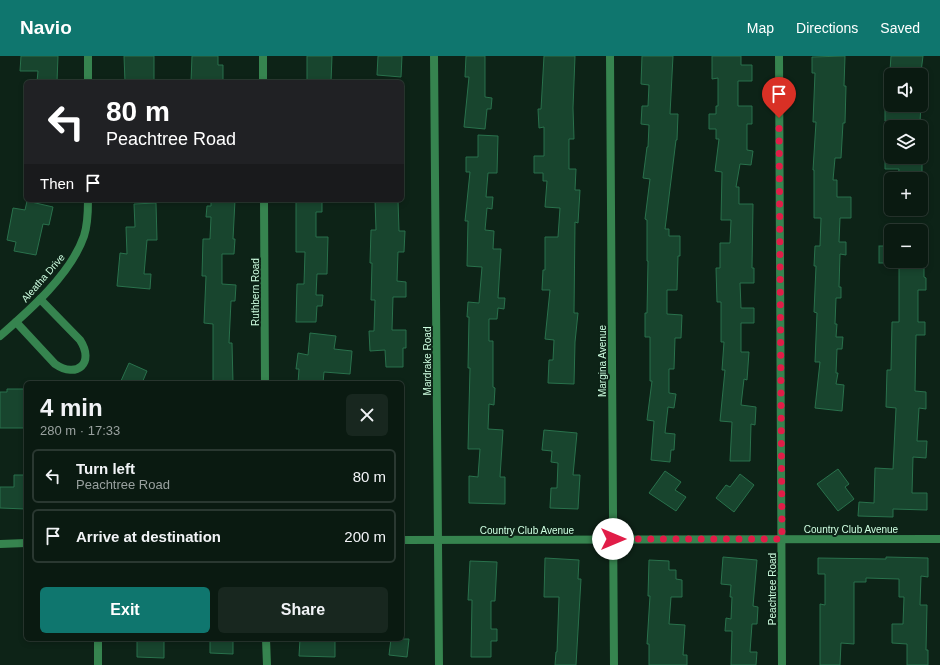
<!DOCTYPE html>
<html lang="en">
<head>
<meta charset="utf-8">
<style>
	body { margin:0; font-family:Helvetica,sans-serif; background:#18271f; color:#f1f3f6; height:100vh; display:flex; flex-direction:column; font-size:15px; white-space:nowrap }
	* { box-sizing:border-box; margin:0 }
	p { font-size:13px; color:#99a19f }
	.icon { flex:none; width:22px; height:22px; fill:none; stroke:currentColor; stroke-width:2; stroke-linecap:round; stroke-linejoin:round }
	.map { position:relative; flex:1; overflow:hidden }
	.details { position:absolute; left:24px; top:325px; width:380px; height:260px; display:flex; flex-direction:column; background:#0a1a11; border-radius:6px; box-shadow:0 2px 6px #0003,0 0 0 1px #2a3831 }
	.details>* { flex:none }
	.banner { position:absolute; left:24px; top:24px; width:380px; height:122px; border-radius:6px; box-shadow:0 2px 6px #0003,0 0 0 1px #2a3831; background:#202124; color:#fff; overflow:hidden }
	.controls { position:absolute; left:884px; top:12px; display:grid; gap:8px }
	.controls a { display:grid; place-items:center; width:44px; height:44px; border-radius:6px; background:#0a1a11; box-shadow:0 2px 6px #0003,0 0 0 1px #2a3831; font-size:20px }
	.pin { position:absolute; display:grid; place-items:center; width:34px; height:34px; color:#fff; margin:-41px -17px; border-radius:50% 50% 50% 0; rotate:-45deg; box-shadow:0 0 4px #0007 }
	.pin .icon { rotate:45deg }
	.me { position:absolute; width:44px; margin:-22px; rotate:90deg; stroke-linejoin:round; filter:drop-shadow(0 0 3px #0008) }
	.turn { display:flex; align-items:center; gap:14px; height:84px; padding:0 16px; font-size:18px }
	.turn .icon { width:52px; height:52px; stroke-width:2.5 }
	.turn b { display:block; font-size:28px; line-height:34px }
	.then { display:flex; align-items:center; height:38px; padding:0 16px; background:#0003; gap:8px; font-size:15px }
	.round { display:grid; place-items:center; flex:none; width:42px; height:42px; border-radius:6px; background:#18271f }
	.headline { display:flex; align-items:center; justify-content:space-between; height:68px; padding:0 16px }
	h1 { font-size:24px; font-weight:600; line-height:30px }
	.button { display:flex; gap:8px; margin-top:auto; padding:8px 16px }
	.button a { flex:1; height:46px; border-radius:6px; background:#0f766e; color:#fff; font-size:16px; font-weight:600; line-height:46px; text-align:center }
	.button a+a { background:#18271f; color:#f1f3f6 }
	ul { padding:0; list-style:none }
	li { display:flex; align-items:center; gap:12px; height:54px; margin:0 8px 6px; padding:0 8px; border:2px solid #2a3831; border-radius:6px }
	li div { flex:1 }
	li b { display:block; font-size:15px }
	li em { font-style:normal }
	header { display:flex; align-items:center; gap:24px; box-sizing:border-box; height:56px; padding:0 20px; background:#0f766e; color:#fff }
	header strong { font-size:19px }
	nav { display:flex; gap:22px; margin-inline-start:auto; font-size:14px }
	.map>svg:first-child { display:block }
	.building { fill:#18452e; stroke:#29714c }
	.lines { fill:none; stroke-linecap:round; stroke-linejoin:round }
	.minor { stroke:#36844f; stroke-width:8 }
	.route { stroke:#e11d48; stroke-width:7; stroke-dasharray:0 12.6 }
	.labels { text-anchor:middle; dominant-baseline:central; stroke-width:4; stroke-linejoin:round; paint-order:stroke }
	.street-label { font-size:10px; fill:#cfffe2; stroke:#0d2317 }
</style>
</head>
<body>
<header>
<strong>Navio</strong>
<nav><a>Map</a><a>Directions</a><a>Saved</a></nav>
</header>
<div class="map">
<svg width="940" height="609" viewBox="0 0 940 609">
	<rect width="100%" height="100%" fill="#0d2317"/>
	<g class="building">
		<path d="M 21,0 L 58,0 L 57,26 L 37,26 L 38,15 L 20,15 Z"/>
		<path d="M 124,0 L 154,0 L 154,26 L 125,26 Z"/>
		<path d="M 192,0 L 218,0 L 218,9 L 223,9 L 223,26 L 191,26 Z"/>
		<path d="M 307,0 L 332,0 L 331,26 L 307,26 Z"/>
		<path d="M 378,0 L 402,0 L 401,21 L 377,19 Z"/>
		<path d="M 466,0 L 485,0 L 485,41 L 492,42 L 491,53 L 487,53 L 485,73 L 464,71 L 469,21 L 465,21 Z"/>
		<path d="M 544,0 L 575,0 L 573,52 L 574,83 L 569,83 L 569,113 L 576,113 L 575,134 L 580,134 L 578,167 L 575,166 L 574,257 L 578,257 L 575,286 L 574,328 L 548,327 L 549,304 L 553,304 L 554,284 L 545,283 L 550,234 L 542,234 L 543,214 L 545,214 L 545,181 L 558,181 L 560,152 L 545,151 L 547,125 L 543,125 L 543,117 L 534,117 L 534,100 L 544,100 L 544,71 L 539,72 L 538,53 L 541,53 Z"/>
		<path d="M 642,0 L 673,0 L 670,58 L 678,58 L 677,84 L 676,84 L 665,173 L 669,173 L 669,180 L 680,180 L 680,200 L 678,200 L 677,234 L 667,234 L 667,258 L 682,259 L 681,282 L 675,282 L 674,313 L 669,313 L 669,337 L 676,338 L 674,352 L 668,351 L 665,377 L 675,378 L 674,394 L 671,394 L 670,406 L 651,404 L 654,365 L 647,364 L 652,325 L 650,325 L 650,281 L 645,281 L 645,257 L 647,257 L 648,205 L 647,205 L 647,164 L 645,163 L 650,123 L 643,122 L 647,91 L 648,91 L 649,69 L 641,68 L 642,50 L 648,50 L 649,29 L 641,28 Z"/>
		<path d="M 712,0 L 741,0 L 741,9 L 752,9 L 752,25 L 738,25 L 738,50 L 752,50 L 752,68 L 747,68 L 747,94 L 753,95 L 751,109 L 740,108 L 736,131 L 739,131 L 739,148 L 753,148 L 752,212 L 754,212 L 754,227 L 740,227 L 741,252 L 754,252 L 754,267 L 741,267 L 741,296 L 749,296 L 747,324 L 744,323 L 741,349 L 756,351 L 755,369 L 751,368 L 750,405 L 730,405 L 732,366 L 720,365 L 725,314 L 722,314 L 724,286 L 721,286 L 721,246 L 717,246 L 716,212 L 720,212 L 720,187 L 730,187 L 731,164 L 721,164 L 722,116 L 715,115 L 719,83 L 716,83 L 716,73 L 709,73 L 709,58 L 716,58 L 716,50 L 718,50 L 718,22 L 712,23 Z"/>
		<path d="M 845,0 L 844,30 L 846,30 L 845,67 L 843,67 L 841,102 L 835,102 L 833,124 L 837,124 L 837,141 L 851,141 L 851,162 L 840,162 L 839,186 L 846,186 L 846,199 L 840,198 L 839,231 L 841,231 L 841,242 L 836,242 L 835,268 L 837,268 L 836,281 L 843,281 L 842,293 L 837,293 L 836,317 L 838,317 L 836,328 L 844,329 L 842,355 L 815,352 L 820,306 L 815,306 L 817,257 L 814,256 L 816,210 L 814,210 L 815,190 L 820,190 L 821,162 L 814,162 L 814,114 L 813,114 L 816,66 L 813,66 L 815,17 L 812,17 L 812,1 Z"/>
		<path d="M 891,0 L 923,0 L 921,16 L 917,16 L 916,19 L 905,19 L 905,15 L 890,14 Z"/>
		<path d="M 885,49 L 921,49 L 920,66 L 885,65 Z"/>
		<path d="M 478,79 L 498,80 L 497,117 L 488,117 L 486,141 L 493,141 L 492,153 L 487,152 L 485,174 L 494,175 L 493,193 L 501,193 L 498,242 L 505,242 L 504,253 L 498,252 L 497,263 L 489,263 L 489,285 L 493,285 L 493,331 L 495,332 L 494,349 L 489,348 L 488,373 L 503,374 L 500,421 L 505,421 L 505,448 L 469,447 L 469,420 L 478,421 L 480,393 L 468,393 L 470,312 L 468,312 L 469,261 L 467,261 L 468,246 L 479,247 L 482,211 L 467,210 L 468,165 L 465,165 L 470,116 L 466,116 L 466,101 L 478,101 Z"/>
		<path d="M 885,101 L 922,101 L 922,123 L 898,123 L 899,113 L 885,113 Z"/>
		<path d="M 211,144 L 235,144 L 233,183 L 235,183 L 234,198 L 222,198 L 222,228 L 236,229 L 235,245 L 231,245 L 229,287 L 232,287 L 233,327 L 213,327 L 213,268 L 204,267 L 206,220 L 202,220 L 203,183 L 210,183 L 211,161 L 206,161 L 207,150 L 211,150 Z"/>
		<path d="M 296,144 L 322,145 L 322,156 L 316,156 L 316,181 L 328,181 L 327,218 L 317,218 L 316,239 L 323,239 L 322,250 L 317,250 L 316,266 L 296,266 L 297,228 L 304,228 L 305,196 L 296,196 Z"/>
		<path d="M 375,144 L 398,144 L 399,175 L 405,175 L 404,196 L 398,196 L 397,225 L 406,226 L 406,241 L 393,241 L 392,274 L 406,274 L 406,292 L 403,292 L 403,311 L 386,311 L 385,294 L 370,295 L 369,275 L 374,275 L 375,244 L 371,244 L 372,207 L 370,207 L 371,174 L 376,174 Z"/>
		<path d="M 27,145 L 53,151 L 49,169 L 43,168 L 36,199 L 14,195 L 16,186 L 7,184 L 13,152 L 25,154 Z"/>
		<path d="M 156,147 L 157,184 L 147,184 L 144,218 L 151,218 L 150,233 L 117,230 L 120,197 L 127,198 L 126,171 L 135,171 L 134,148 Z"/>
		<rect x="879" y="190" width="12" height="17"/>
		<path d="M 899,205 L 924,205 L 924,221 L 926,222 L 926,234 L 918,234 L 918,266 L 925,266 L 925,279 L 916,279 L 915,335 L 926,336 L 926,353 L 919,352 L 917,385 L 927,385 L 926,402 L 913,401 L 912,437 L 927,437 L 927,454 L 893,453 L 893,461 L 858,460 L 859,446 L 874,447 L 875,412 L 893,413 L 896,352 L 886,351 L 887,314 L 891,314 L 892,266 L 899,266 Z"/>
		<path d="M 310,277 L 336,280 L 334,293 L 352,295 L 350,318 L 324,316 L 323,327 L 298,327 L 299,313 L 296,313 L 298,297 L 308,299 Z"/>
		<path d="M 129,307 L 147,315 L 142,327 L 120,327 Z"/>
		<path d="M 7,333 L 25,333 L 25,372 L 0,372 L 0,336 L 7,336 Z"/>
		<path d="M 544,374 L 577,377 L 573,419 L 580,419 L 578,453 L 550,452 L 551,432 L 557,432 L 558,407 L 551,406 L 552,395 L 542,394 Z"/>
		<path d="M 838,413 L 849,428 L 845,431 L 854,443 L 838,455 L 817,428 Z"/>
		<path d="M 665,415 L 681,426 L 675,434 L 686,441 L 676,455 L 649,437 Z"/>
		<path d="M 740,418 L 754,429 L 734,456 L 716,442 L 726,429 L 730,431 Z"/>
		<path d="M 14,419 L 26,419 L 26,453 L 0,452 L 0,431 L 14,431 Z"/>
		<path d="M 723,501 L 757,504 L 753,550 L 758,551 L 757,568 L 752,568 L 750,596 L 757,596 L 756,609 L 731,609 L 732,575 L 725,575 L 726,562 L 731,563 L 732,541 L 730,541 L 731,529 L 721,528 Z"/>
		<path d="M 886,501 L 928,502 L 928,521 L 921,520 L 920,549 L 927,549 L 926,594 L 928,594 L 928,609 L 907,609 L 907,588 L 892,587 L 892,568 L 903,568 L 904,541 L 899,541 L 899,523 L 866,522 L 866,526 L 854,526 L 854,588 L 841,587 L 840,609 L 820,609 L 820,548 L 825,549 L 825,518 L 818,518 L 818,502 L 886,503 Z"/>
		<path d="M 545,502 L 579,504 L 578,523 L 581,523 L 576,609 L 555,609 L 556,596 L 557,596 L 559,541 L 544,541 Z"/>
		<path d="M 649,504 L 669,505 L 669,514 L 676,514 L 676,523 L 682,524 L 682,541 L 671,541 L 669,568 L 685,569 L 683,599 L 687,599 L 687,609 L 649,609 L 649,588 L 647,588 L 650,540 L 648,540 Z"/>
		<path d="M 470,505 L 497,506 L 495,545 L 491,545 L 491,573 L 497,573 L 497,585 L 491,585 L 491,601 L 471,601 L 472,544 L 468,544 Z"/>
		<path d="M 137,583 L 164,583 L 164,602 L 137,601 Z"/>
		<path d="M 210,583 L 233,583 L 233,598 L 210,597 Z"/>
		<path d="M 300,583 L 335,583 L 335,601 L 299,600 Z"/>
		<path d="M 391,583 L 409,583 L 407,601 L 389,599 Z"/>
	</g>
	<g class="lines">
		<g class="minor">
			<path d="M 88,0 L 88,26"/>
			<path d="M 263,0 L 263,26"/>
			<path d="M 434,0 L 439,609"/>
			<path d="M 610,0 L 614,609"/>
			<path d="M 779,0 L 782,609"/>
			<path d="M 264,144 L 265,327"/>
			<path d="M 16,266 L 55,308 C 77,323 95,307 80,284 L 40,243"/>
			<path d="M 0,280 C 30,254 71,218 84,180 C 88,168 88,156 88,144"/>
			<path d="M 402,484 L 940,483"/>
			<path d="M 0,488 L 26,487"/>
			<path d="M 98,583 L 98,609"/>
			<path d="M 266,583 L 267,609"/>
		</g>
	</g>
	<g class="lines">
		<path class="route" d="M 613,483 L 782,483 L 779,62"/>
	</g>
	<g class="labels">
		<g class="street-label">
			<text transform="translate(43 222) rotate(-49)">Aleatha Drive</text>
			<text transform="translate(255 236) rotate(-90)">Ruthbern Road</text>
			<text transform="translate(427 305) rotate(-90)">Mardrake Road</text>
			<text transform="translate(602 305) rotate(-90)">Margina Avenue</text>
			<text x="851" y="473">Country Club Avenue</text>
			<text x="527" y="474">Country Club Avenue</text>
			<text transform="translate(772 533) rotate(-90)">Peachtree Road</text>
		</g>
	</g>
</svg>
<div class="controls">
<a><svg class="icon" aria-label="sound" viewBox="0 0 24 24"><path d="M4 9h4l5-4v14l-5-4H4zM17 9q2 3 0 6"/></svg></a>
<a><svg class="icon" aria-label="layers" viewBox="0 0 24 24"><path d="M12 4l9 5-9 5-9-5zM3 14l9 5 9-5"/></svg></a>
<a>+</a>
<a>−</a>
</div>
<div class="pin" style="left:779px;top:62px;background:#d93025"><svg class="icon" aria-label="arrive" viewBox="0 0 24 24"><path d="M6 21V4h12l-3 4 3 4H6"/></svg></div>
<svg class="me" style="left:613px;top:483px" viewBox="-20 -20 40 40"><circle r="19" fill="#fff"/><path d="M0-13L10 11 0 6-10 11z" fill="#e11d48"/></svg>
<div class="banner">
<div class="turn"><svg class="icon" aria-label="left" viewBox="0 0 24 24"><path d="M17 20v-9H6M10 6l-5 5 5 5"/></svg><div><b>80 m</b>Peachtree Road</div></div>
<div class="then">Then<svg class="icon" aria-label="arrive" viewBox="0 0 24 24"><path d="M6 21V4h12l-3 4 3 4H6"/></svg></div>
</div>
<section class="details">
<div class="headline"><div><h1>4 min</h1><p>280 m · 17:33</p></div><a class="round"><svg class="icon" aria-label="close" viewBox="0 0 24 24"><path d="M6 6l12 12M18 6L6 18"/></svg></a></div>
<ul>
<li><svg class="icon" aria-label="left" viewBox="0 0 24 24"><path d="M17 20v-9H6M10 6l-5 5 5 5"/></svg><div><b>Turn left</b><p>Peachtree Road</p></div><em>80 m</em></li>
<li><svg class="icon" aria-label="arrive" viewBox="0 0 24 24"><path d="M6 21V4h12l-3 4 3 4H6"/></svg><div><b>Arrive at destination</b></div><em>200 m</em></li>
</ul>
<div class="button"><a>Exit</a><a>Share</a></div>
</section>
</div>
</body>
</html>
